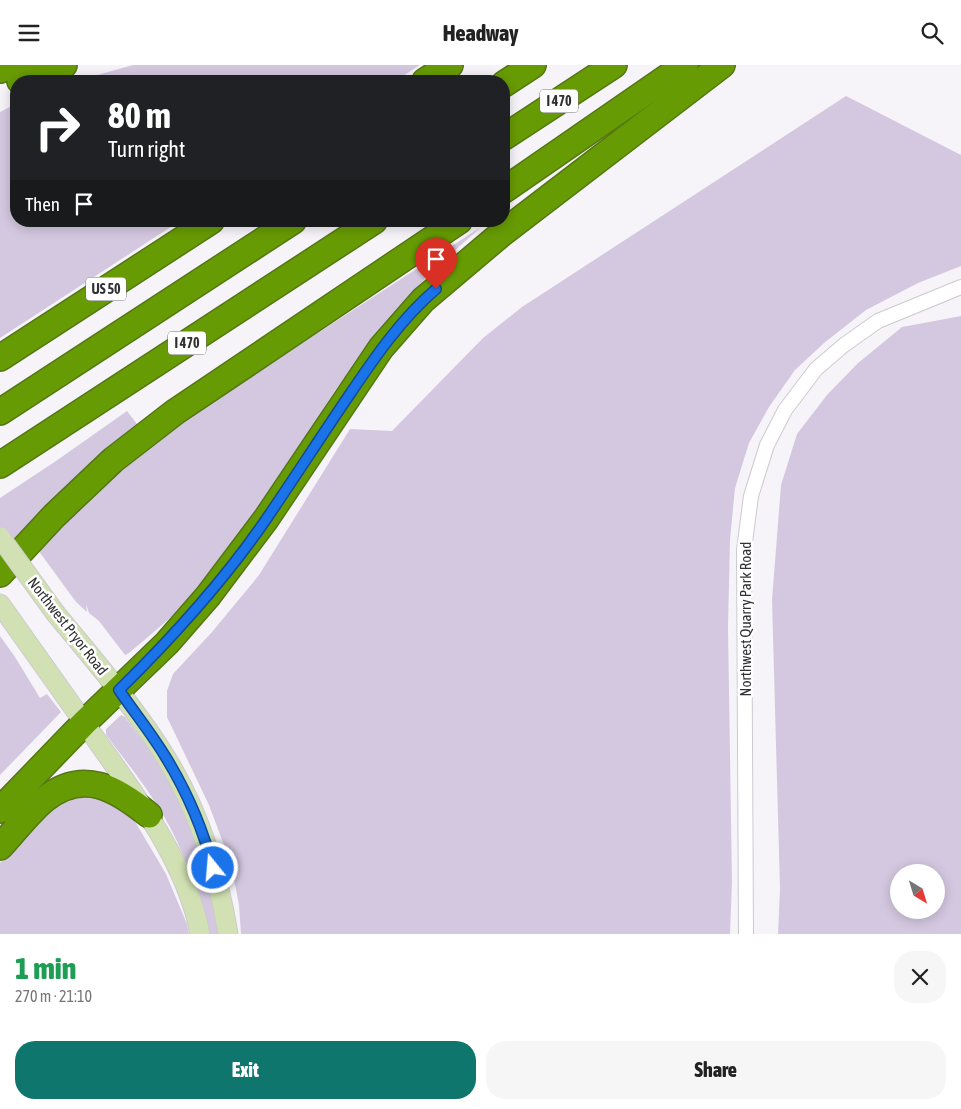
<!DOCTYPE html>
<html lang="en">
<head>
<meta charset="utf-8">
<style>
	body { margin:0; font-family:"Asap Condensed",sans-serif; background:#f6f6f6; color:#222; height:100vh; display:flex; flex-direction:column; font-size:19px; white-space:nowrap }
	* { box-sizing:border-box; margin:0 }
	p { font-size:16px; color:#767676 }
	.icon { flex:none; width:28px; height:28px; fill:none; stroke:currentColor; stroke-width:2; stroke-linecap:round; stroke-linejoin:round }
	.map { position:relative; height:869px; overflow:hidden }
	.details { display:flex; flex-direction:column; background:#fff; flex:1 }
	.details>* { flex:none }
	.top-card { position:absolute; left:10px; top:10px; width:500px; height:152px; border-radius:20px; box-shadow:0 2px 12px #0003; background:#202124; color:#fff; overflow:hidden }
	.needle { width:32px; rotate:142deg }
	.fabs { position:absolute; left:890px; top:799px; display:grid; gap:10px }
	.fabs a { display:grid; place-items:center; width:55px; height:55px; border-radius:50%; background:#fff; box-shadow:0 2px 12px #0003; font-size:25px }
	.pin { position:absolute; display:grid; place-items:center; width:42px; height:42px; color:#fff; margin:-51px -21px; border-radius:50% 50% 50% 0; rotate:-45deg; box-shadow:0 0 5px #0007 }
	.pin .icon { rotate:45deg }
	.me { position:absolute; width:55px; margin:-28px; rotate:343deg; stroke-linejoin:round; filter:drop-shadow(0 0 4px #0008) }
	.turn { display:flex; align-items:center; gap:18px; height:105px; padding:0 15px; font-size:22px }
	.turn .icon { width:65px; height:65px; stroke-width:2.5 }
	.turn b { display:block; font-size:35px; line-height:42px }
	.then { display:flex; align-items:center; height:48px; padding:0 15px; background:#0003; gap:10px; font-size:19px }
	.round { display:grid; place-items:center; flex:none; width:52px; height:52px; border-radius:20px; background:#f6f6f6 }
	.summary { display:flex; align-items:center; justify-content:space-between; height:85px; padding:0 15px }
	h1 { font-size:30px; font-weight:800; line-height:38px; color:#1e9e55 }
	.button { display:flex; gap:10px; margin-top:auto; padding:10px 15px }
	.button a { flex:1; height:58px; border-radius:20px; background:#0f766e; color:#fff; font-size:20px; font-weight:800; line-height:58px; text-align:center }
	.button a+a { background:#f6f6f6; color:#222 }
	header { display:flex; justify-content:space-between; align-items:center; height:65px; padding:0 15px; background:#fff; font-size:22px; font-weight:800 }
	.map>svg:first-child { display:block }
	.green { fill:#d4c8e0; fill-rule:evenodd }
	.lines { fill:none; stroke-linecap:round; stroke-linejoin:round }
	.street-casing { stroke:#cdcacf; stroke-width:16 }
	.secondary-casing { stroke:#cdcacf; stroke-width:21 }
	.highway-casing { stroke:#547613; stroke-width:28 }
	.street { stroke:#fff; stroke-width:14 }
	.secondary { stroke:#d1e1b3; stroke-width:19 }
	.highway { stroke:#679b03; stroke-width:25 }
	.secondary-bridge-casing { stroke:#cdcacf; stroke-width:21; stroke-linecap:butt }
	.secondary-bridge { stroke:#d1e1b3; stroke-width:19 }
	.route-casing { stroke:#114b97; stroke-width:12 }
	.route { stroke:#1a73e8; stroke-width:9 }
	.labels { text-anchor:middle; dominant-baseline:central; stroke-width:5; stroke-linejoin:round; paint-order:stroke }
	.shield { fill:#fff; stroke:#6f6e70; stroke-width:1 }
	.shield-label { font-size:14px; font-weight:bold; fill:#313032 }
	.street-label { font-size:15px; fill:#313032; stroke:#fff }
</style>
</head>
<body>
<header><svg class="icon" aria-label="menu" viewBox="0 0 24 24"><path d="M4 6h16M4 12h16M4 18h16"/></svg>Headway<svg class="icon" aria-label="search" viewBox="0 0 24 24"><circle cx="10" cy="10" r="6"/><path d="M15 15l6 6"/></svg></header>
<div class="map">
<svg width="961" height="869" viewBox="0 0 961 869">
	<rect width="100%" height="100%" fill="#f6f4f9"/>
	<g class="green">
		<path d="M 133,0 L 420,0 L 395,16 L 76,16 Z"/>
		<path d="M 846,31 L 961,90 L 961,201 L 918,218 L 866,245 L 824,278 L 795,305 L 769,342 L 749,378 L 735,423 L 730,475 L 728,563 L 732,817 L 730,869 L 241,869 L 239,840 L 231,799 L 209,740 L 167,652 L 167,626 L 173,609 L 212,567 L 259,510 L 350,364 L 392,366 L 483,273 L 522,242 Z"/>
		<path d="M 16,39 L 16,156 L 180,156 L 0,273 L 0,47 Z"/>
		<path d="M 481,162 L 432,206 L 392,250 L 334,327 L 260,444 L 226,490 L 197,525 L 169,554 L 129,588 L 125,590 L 99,556 L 89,548 L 86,539 L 87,547 L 76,537 L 38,485 L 69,450 L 115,408 L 184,355 Z"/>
		<path d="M 961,251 L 961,869 L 778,869 L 780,824 L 772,535 L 781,420 L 797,369 L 827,330 L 858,298 L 902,262 ZM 899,808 L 936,808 L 936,845 L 899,845 Z"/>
		<path d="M 127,346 L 140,363 L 0,493 L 0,433 L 56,396 Z"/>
		<path d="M 0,571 L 15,592 L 40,633 L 47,629 L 61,647 L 0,710 Z"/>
		<path d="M 121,650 L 125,652 L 156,694 L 181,738 L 210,813 L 219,869 L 208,869 C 198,827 184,785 162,748 C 145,720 125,695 106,670 L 106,664 Z"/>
		<path d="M 78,729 L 107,734 L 133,753 L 166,809 L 187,859 L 189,869 L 0,869 L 0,798 L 51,742 Z"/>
	</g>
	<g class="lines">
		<g class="street-casing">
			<path id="street" d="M 746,869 L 744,485 L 751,431 L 767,380 L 785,345 L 816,304 L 844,280 L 878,256 L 961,222"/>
		</g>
		<g class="secondary-casing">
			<g id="secondary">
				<path d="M 0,539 C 32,584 63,628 95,673 C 136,731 187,798 200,869"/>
				<path d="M 56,549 C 94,595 133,640 165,691 C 198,744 218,807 228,869"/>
			</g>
		</g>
		<g class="highway-casing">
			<g id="highway">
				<path d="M 0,5 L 14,0"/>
				<path d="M 20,16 L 64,0"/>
				<path d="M 425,16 L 450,0"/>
				<path d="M 504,19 L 533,0"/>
				<path d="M 504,72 L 614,0"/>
				<path d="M 504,125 L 685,0"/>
				<path d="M 0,293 L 211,156"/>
				<path d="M 0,347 L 293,156"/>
				<path d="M 0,400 L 374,156"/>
				<path d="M 0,509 L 54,451 L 113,395 L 175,347 L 459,156"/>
				<path d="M 0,745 L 84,658 L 167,578 L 208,531 L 266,454 L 381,283 L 423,235 L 500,170 L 722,0"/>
				<path d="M 0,782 C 13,768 31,745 45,734 C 84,703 117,724 149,750"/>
			</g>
		</g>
		<use href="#street" class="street"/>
		<use href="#secondary" class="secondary"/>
		<use href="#highway" class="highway"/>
		<g class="secondary-bridge-casing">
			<path id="secondary-bridge" d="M 0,472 L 56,549"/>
		</g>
		<use href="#secondary-bridge" class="secondary-bridge"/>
	</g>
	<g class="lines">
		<g class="route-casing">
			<path id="route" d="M 213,803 C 203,764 186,725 165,691 C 151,668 134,647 119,625 C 173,572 224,516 267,453 C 295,412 322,370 350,329 C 375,292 401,254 436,224"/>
		</g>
		<use href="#route" class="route"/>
	</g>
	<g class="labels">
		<g class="shield">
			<rect x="540" y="24.5" width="38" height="23" rx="4"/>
			<rect x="86" y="212.5" width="40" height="23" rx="4"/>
			<rect x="168" y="266.5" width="38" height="23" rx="4"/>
		</g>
		<g class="shield-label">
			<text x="559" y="36">I 470</text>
			<text x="106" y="224">US 50</text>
			<text x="187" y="278">I 470</text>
		</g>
		<g class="street-label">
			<text transform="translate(745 554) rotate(-90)">Northwest Quarry Park Road</text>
			<text transform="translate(68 561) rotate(52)">Northwest Pryor Road</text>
		</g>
	</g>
</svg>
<div class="fabs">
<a><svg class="needle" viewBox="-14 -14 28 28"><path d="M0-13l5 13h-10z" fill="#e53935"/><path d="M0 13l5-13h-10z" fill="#767676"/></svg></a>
</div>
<div class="pin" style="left:436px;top:224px;background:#d93025"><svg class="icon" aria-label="arrive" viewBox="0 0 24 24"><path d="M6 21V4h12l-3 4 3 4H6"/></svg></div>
<svg class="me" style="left:213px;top:803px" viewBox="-20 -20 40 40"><circle r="17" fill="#1a73e8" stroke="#fff" stroke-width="3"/><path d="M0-11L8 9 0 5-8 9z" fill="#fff"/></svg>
<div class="top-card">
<div class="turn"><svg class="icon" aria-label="right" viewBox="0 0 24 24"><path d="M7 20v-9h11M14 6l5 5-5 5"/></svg><div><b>80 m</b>Turn right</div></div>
<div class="then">Then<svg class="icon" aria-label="arrive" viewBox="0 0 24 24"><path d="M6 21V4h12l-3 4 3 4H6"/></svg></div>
</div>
</div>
<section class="details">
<div class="summary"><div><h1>1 min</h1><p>270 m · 21:10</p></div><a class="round"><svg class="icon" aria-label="close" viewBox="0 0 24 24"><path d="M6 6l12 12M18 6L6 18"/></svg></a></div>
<div class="button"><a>Exit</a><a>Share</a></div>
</section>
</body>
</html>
